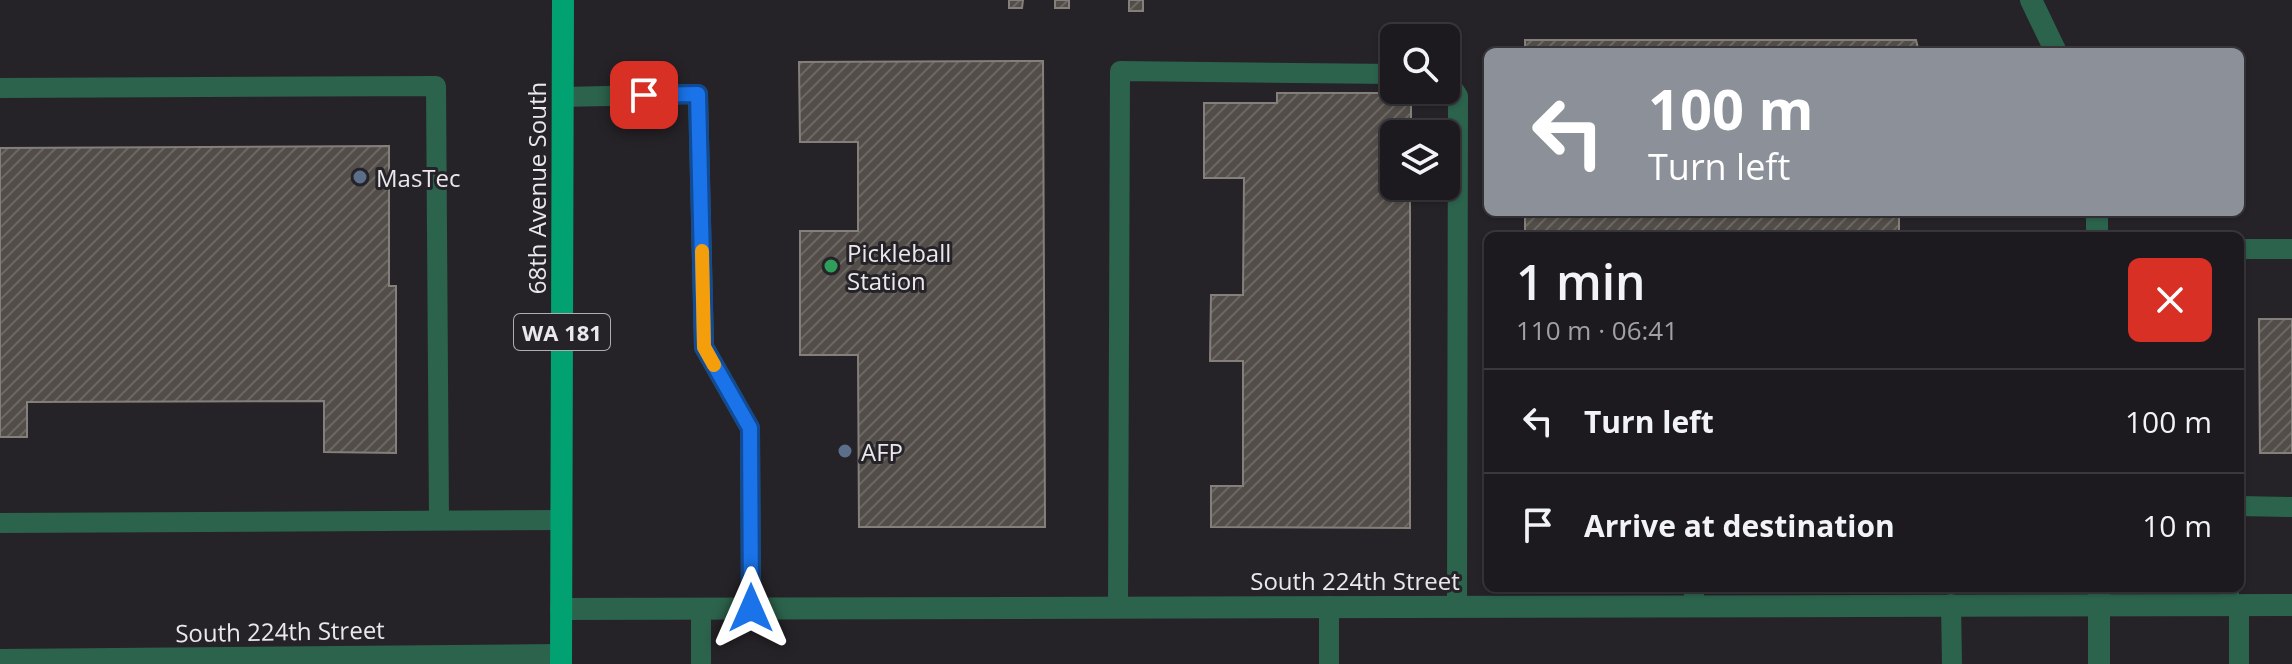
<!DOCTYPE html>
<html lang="en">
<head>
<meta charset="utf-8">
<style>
	body { margin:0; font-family:"Open Sans",sans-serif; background:#252327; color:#f1f3f6; height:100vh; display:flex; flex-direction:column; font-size:30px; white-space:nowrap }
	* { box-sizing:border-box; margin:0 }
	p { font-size:26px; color:#a0a1a4 }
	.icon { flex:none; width:44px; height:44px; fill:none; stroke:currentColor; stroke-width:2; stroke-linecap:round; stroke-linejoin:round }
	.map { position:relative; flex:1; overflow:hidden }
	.side { position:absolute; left:1484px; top:232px; width:760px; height:360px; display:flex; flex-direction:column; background:#1c1a1e; border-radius:12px; box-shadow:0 2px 6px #0004,0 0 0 2px #3a383c }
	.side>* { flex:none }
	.hud { position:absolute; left:1484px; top:48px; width:760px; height:168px; border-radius:12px; box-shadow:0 2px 6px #0004,0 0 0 2px #3a383c; background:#8c9099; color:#fff; overflow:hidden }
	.tools { position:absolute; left:1380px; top:24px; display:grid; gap:16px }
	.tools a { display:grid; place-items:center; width:80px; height:80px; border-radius:12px; background:#1c1a1e; box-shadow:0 2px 6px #0004,0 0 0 2px #3a383c; font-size:40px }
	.pin { position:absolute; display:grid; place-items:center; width:68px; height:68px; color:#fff; margin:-34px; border-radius:16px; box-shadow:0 4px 12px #0006 }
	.me { position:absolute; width:88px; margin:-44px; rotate:0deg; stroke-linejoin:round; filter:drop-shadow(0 0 6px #0008) }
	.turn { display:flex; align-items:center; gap:28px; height:168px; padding:0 32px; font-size:36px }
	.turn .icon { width:104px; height:104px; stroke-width:2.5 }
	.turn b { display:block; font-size:56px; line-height:68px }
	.round { display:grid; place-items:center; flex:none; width:84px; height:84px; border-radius:12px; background:#252327 }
	.overview { display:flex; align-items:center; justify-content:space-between; height:136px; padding:0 32px }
	h1 { font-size:48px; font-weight:600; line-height:60px }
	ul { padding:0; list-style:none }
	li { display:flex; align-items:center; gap:24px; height:104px; padding:0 32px; border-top:2px solid #3a383c }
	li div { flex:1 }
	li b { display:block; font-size:30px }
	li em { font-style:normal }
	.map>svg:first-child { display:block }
	.building { fill:url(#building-hatch); stroke:#847f7b; stroke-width:2 }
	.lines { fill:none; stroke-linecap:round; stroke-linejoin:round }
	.service { stroke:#2c634c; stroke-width:20 }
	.minor { stroke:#2c634c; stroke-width:22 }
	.tertiary { stroke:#2c634c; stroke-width:22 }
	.primary { stroke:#01a172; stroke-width:22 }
	.route-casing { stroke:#114b97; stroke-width:20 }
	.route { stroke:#1a73e8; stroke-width:14 }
	.slow { stroke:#f59e0b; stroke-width:14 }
	.service-dot { fill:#5c6f8a; stroke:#262328; stroke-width:3 }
	.leisure-dot { fill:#2e9e5b; stroke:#262328; stroke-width:3 }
	.labels { text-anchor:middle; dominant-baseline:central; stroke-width:6; stroke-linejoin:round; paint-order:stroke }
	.shield { fill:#262328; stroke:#afadb1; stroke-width:2 }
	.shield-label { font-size:22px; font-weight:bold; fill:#eae8ec }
	.poi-label { font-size:24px; fill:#eae8ec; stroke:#262328; text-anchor:start }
	.street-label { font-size:24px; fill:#eae8ec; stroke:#262328 }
</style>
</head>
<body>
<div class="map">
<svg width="2292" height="664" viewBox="0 0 2292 664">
	<defs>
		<pattern id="building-hatch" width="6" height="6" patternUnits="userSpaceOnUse" patternTransform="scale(2)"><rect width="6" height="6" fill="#524d49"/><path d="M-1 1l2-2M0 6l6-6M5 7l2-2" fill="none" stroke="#6b6763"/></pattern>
	</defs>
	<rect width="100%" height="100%" fill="#262328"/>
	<g class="building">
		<path d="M 1009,0 L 1023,0 L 1022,8 L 1009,8 Z"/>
		<rect x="1055" y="0" width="14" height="8"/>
		<rect x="1129" y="0" width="14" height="11"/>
		<path d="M 1525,40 L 1916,40 L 1919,52 L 1525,52 Z"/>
		<path d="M 1043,61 L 1045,527 L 859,527 L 858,355 L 800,355 L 800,231 L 858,231 L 858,142 L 800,142 L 799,62 Z"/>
		<path d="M 1277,93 L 1411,93 L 1411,134 L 1394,134 L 1394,186 L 1410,186 L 1410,528 L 1211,527 L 1211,486 L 1243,486 L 1243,361 L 1210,361 L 1211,295 L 1243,295 L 1244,178 L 1204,178 L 1204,103 L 1277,103 Z"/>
		<path d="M 389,146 L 389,286 L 396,286 L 396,453 L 324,452 L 324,401 L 27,402 L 27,437 L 0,437 L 0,148 Z"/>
		<rect x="1525" y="212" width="374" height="24"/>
		<path d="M 2259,319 L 2292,319 L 2292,453 L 2260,453 Z"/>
	</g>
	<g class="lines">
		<g class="service">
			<path d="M 1446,78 L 1458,96 L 1457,605"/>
			<path d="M 0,88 L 436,86 L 439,520"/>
			<path d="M 562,97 L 698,94 L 704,347 L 750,428 L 751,608"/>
			<path d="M 2240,249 L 2292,249"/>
			<path d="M 2240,506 L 2292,507"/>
			<path d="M 0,523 L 561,520"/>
			<path d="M 1694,588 L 1694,605"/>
			<path d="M 2229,588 L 2229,605"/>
			<path d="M 1951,604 L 1952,664"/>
			<path d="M 2239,605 L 2239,664"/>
			<path d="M 1329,606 L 1329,664"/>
			<path d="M 1118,607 L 1120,71 L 1394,74"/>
			<path d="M 701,609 L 701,664"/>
			<path d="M 0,659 L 561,654"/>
		</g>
		<g class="minor">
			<path d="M 2031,0 L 2056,52"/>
			<path d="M 561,609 L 2292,605"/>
		</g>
		<g class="tertiary">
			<path d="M 2097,212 L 2097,236"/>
			<path d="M 2099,664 L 2099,588"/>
		</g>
		<path class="primary" d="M 561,664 L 563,0"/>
	</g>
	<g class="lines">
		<g class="route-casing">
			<path id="route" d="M 644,95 L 698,94 L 704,347 L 750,428 L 751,608"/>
		</g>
		<use href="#route" class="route"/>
		<path class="slow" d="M 702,251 L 704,347 L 714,365"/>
	</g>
	<g class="service-dot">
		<circle cx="360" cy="177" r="8"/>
		<circle cx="845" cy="451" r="8"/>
	</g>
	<circle class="leisure-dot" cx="831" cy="266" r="8"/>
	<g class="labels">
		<rect class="shield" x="514" y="314" width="96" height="36" rx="6"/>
		<g class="shield-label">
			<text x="562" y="332">WA 181</text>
		</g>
		<g class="poi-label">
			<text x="376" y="177">MasTec</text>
			<text x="847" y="252">Pickleball<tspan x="847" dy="28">Station</tspan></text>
			<text x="861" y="451">AFP</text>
		</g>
		<g class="street-label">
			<text transform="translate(536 188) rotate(-90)">68th Avenue South</text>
			<text x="1355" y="580">South 224th Street</text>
			<text transform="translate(280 631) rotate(-1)">South 224th Street</text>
		</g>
	</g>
</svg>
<div class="tools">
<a><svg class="icon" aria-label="search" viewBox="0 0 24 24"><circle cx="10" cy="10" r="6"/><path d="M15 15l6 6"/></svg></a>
<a><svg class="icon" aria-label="layers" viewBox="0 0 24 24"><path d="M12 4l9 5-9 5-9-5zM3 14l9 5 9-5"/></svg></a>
</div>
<div class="pin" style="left:644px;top:95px;background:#d93025"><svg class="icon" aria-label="arrive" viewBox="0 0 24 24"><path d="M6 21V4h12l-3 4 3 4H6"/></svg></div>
<svg class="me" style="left:751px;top:608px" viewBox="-20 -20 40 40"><path d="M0-17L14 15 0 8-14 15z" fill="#1a73e8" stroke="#fff" stroke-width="4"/></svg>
<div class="hud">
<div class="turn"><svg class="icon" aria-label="left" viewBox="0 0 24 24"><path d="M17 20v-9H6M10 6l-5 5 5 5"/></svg><div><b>100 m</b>Turn left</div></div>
</div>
<section class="side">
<div class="overview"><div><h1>1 min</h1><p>110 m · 06:41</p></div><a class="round" style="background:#d93025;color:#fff"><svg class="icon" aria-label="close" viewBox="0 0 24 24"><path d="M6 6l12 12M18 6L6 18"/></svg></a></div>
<ul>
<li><svg class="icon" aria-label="left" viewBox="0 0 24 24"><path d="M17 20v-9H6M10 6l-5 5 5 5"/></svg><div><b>Turn left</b></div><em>100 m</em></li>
<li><svg class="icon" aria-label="arrive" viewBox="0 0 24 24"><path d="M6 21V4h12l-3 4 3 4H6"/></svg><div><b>Arrive at destination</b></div><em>10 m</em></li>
</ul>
</section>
</div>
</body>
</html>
